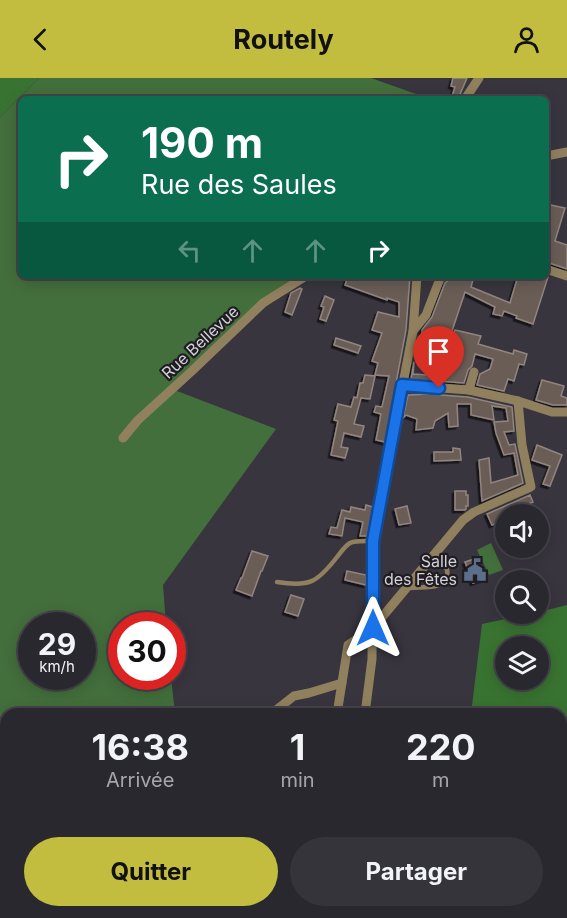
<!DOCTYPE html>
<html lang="fr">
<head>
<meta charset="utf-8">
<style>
	body { margin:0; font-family:Inter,sans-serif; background:#36343b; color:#f1f3f6; height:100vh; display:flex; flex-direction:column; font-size:22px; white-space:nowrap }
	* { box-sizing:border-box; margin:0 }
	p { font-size:20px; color:#a5a6aa }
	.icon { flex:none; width:33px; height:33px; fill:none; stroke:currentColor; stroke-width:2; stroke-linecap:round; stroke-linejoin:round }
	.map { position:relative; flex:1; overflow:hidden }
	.sheet { position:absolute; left:0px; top:630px; width:567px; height:210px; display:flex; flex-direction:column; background:#2a282f; border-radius:18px 18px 0 0; box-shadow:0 3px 15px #0003,0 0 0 2px #46444b }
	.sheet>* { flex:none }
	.banner { position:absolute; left:18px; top:18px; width:531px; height:183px; border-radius:9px; box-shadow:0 3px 15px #0003,0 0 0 2px #46444b; background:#0b6e4f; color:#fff; overflow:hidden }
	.tools { position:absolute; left:495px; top:426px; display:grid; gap:12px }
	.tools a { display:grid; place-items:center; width:54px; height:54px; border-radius:50%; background:#2a282f; box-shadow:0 3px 15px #0003,0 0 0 2px #46444b; font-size:30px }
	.speed { position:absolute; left:18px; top:534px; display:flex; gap:12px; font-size:30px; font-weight:700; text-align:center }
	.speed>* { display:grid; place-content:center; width:78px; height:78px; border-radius:50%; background:#2a282f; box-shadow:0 3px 15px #0003,0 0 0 2px #46444b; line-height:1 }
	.speed small { font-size:15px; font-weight:400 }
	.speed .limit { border:9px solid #d22; background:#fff; color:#111 }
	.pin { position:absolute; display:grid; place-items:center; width:51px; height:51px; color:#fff; margin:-62px -26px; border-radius:50% 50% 50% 0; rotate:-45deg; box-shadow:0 0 6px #0007 }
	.pin .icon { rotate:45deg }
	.me { position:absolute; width:66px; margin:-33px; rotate:0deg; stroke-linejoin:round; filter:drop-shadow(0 0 4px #0008) }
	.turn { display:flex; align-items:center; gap:21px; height:126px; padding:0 24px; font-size:27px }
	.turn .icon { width:78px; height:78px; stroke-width:2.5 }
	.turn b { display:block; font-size:42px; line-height:51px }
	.lanes { display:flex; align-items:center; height:57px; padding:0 24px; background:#0003; justify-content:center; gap:30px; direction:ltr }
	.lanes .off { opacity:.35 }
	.eta { display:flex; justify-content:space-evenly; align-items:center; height:102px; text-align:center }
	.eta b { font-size:36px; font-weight:700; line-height:42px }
	.primary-button { display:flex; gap:12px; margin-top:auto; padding:12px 24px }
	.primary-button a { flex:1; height:69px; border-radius:36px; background:#c2bd3f; color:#111; font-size:24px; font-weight:700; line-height:69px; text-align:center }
	.primary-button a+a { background:#36343b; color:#f1f3f6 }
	header { display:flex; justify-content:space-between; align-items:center; height:78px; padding:0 24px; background:#c2bd3f; color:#111; font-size:27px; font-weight:700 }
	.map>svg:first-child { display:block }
	.green { fill:#436f3c; fill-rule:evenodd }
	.forest { fill:#397331; fill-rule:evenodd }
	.building { fill:#695d57; stroke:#92857f; stroke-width:1.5; filter:url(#shadow) }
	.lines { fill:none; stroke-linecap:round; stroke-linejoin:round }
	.lane { stroke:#91805e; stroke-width:4.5 }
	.street { stroke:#91805e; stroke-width:9 }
	.route-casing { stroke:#114b97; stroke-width:15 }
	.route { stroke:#1a73e8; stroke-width:10 }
	.labels { text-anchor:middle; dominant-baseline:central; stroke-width:4.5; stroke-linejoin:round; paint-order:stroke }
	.street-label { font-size:16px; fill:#d4d2d9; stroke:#1f1d22 }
	.poi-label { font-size:16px; fill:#d4d2d9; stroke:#1f1d22; text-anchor:end }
</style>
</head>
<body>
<header><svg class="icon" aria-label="back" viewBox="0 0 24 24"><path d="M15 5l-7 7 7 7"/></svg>Routely<svg class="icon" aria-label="person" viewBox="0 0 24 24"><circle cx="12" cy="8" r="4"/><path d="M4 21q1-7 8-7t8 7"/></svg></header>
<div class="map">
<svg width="567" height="840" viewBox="0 0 567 840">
	<defs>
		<filter id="shadow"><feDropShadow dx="-2.5" dy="2.5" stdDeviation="0" flood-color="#0009"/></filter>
	</defs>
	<rect width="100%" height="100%" fill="#38353f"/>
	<g class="green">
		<path d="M 39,0 L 371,0 L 430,21 L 21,21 L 21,198 L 303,198 C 258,234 217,272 177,313 L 276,351 L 163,507 L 166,547 L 122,548 L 122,598 L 171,599 L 175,636 L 6,636 L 6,834 L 12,834 L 0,835 L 0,39 ZM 32,548 L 82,548 L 82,598 L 32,598 Z"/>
		<path d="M 491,465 L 503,492 L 489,497 L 477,472 Z"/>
	</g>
	<g class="forest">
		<path d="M 0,0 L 39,0 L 0,39 Z"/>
		<path d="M 567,527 L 567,813 L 561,813 L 561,636 L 471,636 L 482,546 L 529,536 L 538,536 L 539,534 ZM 506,568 L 538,568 L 538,602 L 506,602 Z"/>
		<path d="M 12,834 L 113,834 L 111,840 L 0,840 L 0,835 Z"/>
	</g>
	<g class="building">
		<path d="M 453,0 L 467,0 L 458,21 L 451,21 L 455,9 L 451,8 Z"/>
		<path d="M 546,126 L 565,130 L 555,163 L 567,167 L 567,191 L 546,184 Z"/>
		<path d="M 348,198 L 410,198 L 406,252 L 385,364 L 376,362 L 381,336 L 374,334 L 376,328 L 382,329 L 389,298 L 375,297 L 378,285 L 372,283 L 382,255 L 372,252 L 378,234 L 399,239 L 399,224 L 387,220 L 387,222 L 345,207 Z"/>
		<path d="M 454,198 L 474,198 L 471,209 L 510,225 L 518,198 L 548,199 L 533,246 L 516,240 L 517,238 L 504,233 L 502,238 L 493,236 L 495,229 L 465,214 L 452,253 L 422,255 L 422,252 L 432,239 L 445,205 Z"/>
		<path d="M 300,210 L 302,211 L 292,237 L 285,234 L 291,215 Z"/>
		<path d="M 325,218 L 334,222 L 326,243 L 320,241 L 324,229 L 321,228 Z"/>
		<path d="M 455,252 L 481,258 L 478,266 L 513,276 L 514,272 L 527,276 L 524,287 L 519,286 L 514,303 L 508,301 L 504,313 L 477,307 L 480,296 L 490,291 L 493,281 L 475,276 L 472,288 L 468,292 L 464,305 L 411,301 L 414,284 L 413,296 L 444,298 L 441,292 Z"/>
		<path d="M 336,260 L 361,268 L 358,275 L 334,267 Z"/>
		<path d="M 365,297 L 375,298 L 370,321 L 361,320 L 354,346 L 364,348 L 361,359 L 344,355 L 341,369 L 348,370 L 345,380 L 331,377 L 338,343 L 334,342 L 338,326 L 351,329 L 354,319 L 357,320 L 360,305 L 363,305 Z"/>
		<path d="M 542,302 L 564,308 L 561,318 L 567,320 L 567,327 L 553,327 L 536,322 Z"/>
		<path d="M 428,316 L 468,319 L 512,329 L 514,353 L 504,354 L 509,367 L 515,366 L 523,405 L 482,423 L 479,382 L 489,380 L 491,405 L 518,397 L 514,375 L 504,377 L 496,355 L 494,344 L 508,343 L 506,330 L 492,328 L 494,342 L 471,337 L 471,326 L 457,326 L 458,348 L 449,349 L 448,335 L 435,343 L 433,350 L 416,352 L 417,341 L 406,337 L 403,340 L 408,317 Z"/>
		<path d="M 537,367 L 562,377 L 550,408 L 543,406 L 550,388 L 532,382 Z"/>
		<path d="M 453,370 L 460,371 L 461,382 L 434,383 L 434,374 L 453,374 Z"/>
		<path d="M 455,413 L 466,413 L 466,417 L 468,417 L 468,428 L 466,428 L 466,431 L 465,432 L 455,432 Z"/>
		<path d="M 530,417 L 533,424 L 511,434 L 512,436 L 506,436 L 506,442 L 492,447 L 487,436 Z"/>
		<path d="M 366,427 L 373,429 L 367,458 L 360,458 L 363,444 L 345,440 L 342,458 L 329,456 L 331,449 L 337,450 L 342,432 L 350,434 L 351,429 L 365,432 Z"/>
		<path d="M 407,428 L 411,445 L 399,447 L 395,431 Z"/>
		<path d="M 252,473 L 268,478 L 262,493 L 261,493 L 252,518 L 236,512 L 241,500 L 242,500 Z"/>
		<path d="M 477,480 L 484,501 L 473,505 L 465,484 Z"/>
		<path d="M 347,493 L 366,497 L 366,507 L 345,502 Z"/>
		<path d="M 291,517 L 304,521 L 298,538 L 285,534 Z"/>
	</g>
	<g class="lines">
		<g class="lane">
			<path d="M 277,504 C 309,509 317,505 337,479 C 341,474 345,468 350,465 C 356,462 366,463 373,463"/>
			<path d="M 409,510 C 419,509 430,510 439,507 C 447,504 451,492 443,487 C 439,484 433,485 429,484"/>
		</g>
		<g class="street">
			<path d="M 465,21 L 479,0"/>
			<path d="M 546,78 L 567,74"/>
			<path d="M 546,191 L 567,198"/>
			<path d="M 413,253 L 426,237 L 441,198"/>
			<path d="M 402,307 L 469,312 L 518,323 L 552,334 L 567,334"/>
			<path d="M 469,312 L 474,294"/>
			<path d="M 123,360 L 138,342 L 193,292 L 263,225 L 306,198"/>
			<path d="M 271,636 L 294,618 L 309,615 L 342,605"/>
			<path d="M 337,636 L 348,567 L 373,550 L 463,442 L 474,434 L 531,409 L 522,367 L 518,323"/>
			<path d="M 365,636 L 372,581 L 373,463 L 413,253 L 417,198"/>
			<path d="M 141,840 L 145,834"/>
			<path d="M 185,840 L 189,834"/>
			<path d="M 338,840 L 339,834"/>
		</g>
	</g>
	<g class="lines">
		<g class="route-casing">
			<path id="route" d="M 373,550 L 373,463 L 402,307 L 439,310"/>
		</g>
		<use href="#route" class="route"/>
	</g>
	<defs>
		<g id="civic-bare" transform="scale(1.8)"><path d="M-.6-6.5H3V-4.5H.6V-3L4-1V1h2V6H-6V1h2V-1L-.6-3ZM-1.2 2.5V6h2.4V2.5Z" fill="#5c6f8a" stroke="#1f1d22" stroke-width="2.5" paint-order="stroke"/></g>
	</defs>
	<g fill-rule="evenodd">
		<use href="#civic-bare" x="475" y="492"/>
	</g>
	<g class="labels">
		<g class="street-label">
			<text transform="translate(200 264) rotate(-43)">Rue Bellevue</text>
		</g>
		<g class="poi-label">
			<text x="457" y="483">Salle<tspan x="457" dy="18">des Fêtes</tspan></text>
		</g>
	</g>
</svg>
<div class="tools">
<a><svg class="icon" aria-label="sound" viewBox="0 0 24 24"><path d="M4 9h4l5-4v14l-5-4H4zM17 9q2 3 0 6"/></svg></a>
<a><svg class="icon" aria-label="search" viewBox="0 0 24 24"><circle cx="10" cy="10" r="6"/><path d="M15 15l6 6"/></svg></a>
<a><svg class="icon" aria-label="layers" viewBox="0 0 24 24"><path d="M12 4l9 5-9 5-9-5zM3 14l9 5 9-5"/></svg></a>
</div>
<div class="speed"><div>29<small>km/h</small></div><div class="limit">30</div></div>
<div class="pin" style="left:439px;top:310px;background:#d93025"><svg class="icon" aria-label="arrive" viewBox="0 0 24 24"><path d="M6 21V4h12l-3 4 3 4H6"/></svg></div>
<svg class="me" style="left:373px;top:550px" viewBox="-20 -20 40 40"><path d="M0-17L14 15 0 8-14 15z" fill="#1a73e8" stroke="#fff" stroke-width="4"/></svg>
<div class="banner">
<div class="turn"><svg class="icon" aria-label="right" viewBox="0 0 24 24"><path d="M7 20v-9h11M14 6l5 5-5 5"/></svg><div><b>190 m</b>Rue des Saules</div></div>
<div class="lanes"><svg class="icon off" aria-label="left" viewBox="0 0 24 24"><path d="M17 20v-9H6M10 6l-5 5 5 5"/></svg><svg class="icon off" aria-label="ahead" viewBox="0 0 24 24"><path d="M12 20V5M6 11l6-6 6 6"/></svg><svg class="icon off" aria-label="ahead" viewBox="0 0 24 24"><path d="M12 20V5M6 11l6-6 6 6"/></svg><svg class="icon" aria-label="right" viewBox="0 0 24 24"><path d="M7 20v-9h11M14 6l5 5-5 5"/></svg></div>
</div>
<section class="sheet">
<div class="eta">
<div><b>16:38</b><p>Arrivée</p></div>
<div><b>1</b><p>min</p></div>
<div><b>220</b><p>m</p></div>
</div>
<div class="primary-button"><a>Quitter</a><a>Partager</a></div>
</section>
</div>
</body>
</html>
